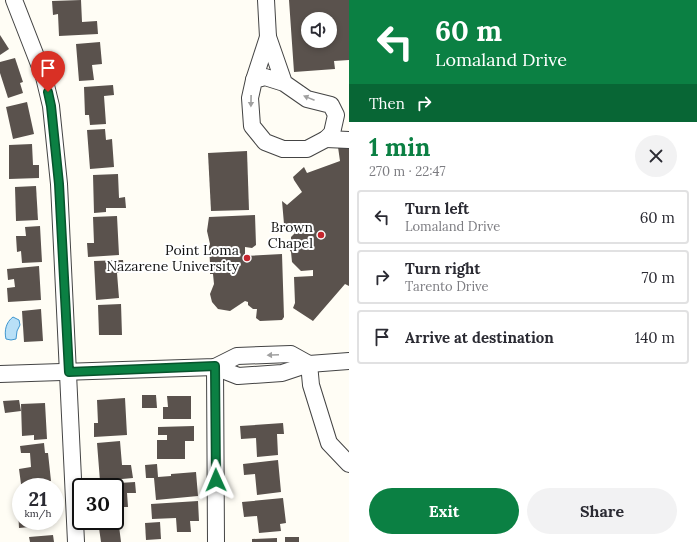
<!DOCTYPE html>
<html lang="en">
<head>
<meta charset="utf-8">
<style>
	body { margin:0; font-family:Lora,serif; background:#f2f2f3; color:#2b2b33; height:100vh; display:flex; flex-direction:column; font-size:15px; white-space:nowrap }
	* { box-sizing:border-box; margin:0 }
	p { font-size:13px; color:#7c7c81 }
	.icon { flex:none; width:22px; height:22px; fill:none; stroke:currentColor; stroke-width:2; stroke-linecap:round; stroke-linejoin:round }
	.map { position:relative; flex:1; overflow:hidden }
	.details { display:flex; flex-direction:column; background:#fff; width:348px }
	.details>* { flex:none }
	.top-card { background:#0b8043; color:#fff; overflow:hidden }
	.controls { position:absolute; left:301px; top:12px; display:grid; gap:8px }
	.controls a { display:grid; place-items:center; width:36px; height:36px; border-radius:50%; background:#fff; box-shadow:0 2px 6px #0003; font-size:20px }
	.speed { position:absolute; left:12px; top:478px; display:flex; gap:8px; font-size:20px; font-weight:700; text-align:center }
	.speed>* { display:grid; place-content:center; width:52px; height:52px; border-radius:50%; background:#fff; box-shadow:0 2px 6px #0003; line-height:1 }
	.speed small { font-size:10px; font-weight:400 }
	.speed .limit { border:2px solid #111; border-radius:6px; background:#fff; color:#111 }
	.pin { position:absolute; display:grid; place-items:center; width:34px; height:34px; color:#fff; margin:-41px -17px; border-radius:50% 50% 50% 0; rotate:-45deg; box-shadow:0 0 4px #0007 }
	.pin .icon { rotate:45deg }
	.me { position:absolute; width:44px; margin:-22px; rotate:359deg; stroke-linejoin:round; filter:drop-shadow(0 0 3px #0008) }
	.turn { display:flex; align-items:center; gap:14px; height:84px; padding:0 20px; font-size:18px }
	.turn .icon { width:52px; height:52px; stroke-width:2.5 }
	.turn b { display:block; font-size:28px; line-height:34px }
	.then { display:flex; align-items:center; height:38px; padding:0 20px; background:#0003; gap:8px; font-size:15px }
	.round { display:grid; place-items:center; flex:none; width:42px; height:42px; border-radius:21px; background:#f2f2f3 }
	.headline { display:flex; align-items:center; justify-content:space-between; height:68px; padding:0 20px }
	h1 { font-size:24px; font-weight:700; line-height:30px; color:#0b8043 }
	.primary-button { display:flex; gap:8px; margin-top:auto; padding:8px 20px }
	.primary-button a { flex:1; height:46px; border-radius:24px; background:#0b8043; color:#fff; font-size:16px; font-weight:700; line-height:46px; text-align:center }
	.primary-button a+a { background:#f2f2f3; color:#2b2b33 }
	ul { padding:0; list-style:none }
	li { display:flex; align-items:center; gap:12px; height:54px; margin:0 8px 6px; padding:0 12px; border:2px solid #e1e1e2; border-radius:4px }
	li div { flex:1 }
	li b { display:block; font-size:15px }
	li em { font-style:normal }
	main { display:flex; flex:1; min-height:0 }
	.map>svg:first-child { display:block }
	.water { fill:#b9e0f7; stroke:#3f96cf }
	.building { fill:#5a524d; fill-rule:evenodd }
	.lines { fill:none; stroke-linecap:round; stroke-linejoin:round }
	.minor-casing { stroke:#444; stroke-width:18 }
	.minor { stroke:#fff; stroke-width:16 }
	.oneway { fill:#a0a0a0 }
	.route-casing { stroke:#07532c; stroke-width:10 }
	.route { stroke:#0b8043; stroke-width:7 }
	.poi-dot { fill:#c4262e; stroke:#fff; stroke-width:1.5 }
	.labels { text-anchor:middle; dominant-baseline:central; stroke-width:4; stroke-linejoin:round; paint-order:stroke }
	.poi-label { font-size:14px; fill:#111; stroke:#fff; text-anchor:end }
</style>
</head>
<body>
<main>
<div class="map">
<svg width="349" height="542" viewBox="0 0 349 542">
	<rect width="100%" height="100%" fill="#fffdf5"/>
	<path class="water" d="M 13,317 L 19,320 L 20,325 L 17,331 L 16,339 L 11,340 L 6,339 C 4,331 6,322 13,317 Z"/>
	<g class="building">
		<path d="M 81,0 L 82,22 L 97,21 L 98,34 L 59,36 L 58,14 L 53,15 L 52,1 Z"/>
		<path d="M 289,0 L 349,0 L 349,60 L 334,61 L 335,69 L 294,72 ZM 308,19 L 330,19 L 330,41 L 308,41 Z"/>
		<path d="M 0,35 L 9,49 L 0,55 Z"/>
		<path d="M 100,42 L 102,64 L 92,65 L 94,80 L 79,81 L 76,44 Z"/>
		<path d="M 15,58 L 23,82 L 20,83 L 23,93 L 8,98 L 0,73 L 0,62 Z"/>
		<path d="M 113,85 L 114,95 L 104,96 L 106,124 L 90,125 L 89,115 L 85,115 L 84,87 Z"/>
		<path d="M 27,102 L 34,134 L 13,139 L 6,107 Z"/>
		<path d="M 105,129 L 106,140 L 112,139 L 114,167 L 90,169 L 87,130 Z"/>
		<path d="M 32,144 L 33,165 L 39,165 L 39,178 L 9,179 L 9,145 Z"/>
		<path d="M 338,147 L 349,147 L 349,286 L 345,284 L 313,321 L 293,308 L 295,303 L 294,277 L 313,276 L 313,270 L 301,271 L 292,262 L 291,252 L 288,247 L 291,245 L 291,237 L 295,233 L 284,224 L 282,201 L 287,205 L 302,192 L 294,180 L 293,177 L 304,167 L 307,173 L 340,161 Z"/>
		<path d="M 247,151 L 249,210 L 211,211 L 208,153 Z"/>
		<path d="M 118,174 L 119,198 L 125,197 L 126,208 L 106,208 L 106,212 L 94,213 L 93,175 Z"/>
		<path d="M 36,186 L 38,220 L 16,221 L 15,187 Z"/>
		<path d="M 255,215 L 256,245 L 252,248 L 245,247 L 245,256 L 282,254 L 284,317 L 282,320 L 260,321 L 256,318 L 257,309 L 253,309 L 248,305 L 248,302 L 245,301 L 230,311 L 218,309 L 212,302 L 210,294 L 214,284 L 213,274 L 210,274 L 210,269 L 213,267 L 213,263 L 210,263 L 209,247 L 210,244 L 207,231 L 209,217 Z"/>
		<path d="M 117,216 L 119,255 L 88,257 L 87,243 L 94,243 L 93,217 Z"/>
		<path d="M 40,226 L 42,262 L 22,263 L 21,251 L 17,252 L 16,236 L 26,236 L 25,227 Z"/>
		<path d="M 123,260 L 124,273 L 117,273 L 119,298 L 96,300 L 94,261 Z"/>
		<path d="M 39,266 L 41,300 L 8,302 L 7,288 L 15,287 L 14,279 L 8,280 L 7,269 Z"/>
		<path d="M 121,304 L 122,335 L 99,335 L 98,305 Z"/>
		<path d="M 41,309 L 43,341 L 24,342 L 22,311 Z"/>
		<path d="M 142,395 L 156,395 L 157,408 L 142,408 Z"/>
		<path d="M 167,396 L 191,396 L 191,419 L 163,419 L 163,407 L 168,407 Z"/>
		<path d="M 125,398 L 127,435 L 94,437 L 94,423 L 98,423 L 97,400 Z"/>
		<path d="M 19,400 L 21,411 L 5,413 L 3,401 Z"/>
		<path d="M 45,403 L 47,439 L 34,440 L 34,435 L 22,436 L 21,404 Z"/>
		<path d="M 283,423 L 284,434 L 277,434 L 278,455 L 257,457 L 256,438 L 241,439 L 240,426 Z"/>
		<path d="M 194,426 L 194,441 L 185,441 L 185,459 L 157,459 L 157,440 L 167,440 L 167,435 L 158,435 L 158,427 Z"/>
		<path d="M 120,441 L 122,465 L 131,465 L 133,478 L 100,481 L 97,443 Z"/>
		<path d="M 44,443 L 45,453 L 48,453 L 51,481 L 21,484 L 19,469 L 31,467 L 30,453 L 21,453 L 20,446 Z"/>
		<path d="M 278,460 L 281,492 L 257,495 L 255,474 L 244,475 L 243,464 Z"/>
		<path d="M 157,464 L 158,477 L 171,476 L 171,474 L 196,472 L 198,496 L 156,500 L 154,478 L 146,478 L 145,465 Z"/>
		<path d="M 135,482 L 136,493 L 127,493 L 128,507 L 123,507 L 124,522 L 99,524 L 99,521 L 115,521 L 115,487 L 103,487 L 103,484 Z"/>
		<path d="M 17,490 L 21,490 L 21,521 L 51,521 L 51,525 L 19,528 Z"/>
		<path d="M 283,498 L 286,523 L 280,524 L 281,531 L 259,533 L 257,516 L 244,517 L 242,502 Z"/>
		<path d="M 198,501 L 199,521 L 190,521 L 191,532 L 177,532 L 176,518 L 152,519 L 151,504 Z"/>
		<path d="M 160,522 L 161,539 L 146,540 L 145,523 Z"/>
		<path d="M 119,526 L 121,542 L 101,542 L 99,528 Z"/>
		<path d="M 53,535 L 54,542 L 30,542 L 29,537 Z"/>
		<rect x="285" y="537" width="14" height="5"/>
		<path d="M 277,538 L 277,542 L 252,542 L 252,539 Z"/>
	</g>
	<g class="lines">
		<g class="minor-casing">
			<g id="minor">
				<path d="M 14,0 L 44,77 L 51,106 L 59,184 L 76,542"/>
				<path d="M 266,0 L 268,37 L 284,83 L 307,99 L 331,105 L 336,115 L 332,133 L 326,139 L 307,149 L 283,149 L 265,142 L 252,126 L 250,98 L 254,80 L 265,77 L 284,83"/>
				<path d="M 254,80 L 268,37"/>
				<path d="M 326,139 L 349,140"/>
				<path d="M 309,364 L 311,385 L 329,443 L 349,464"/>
				<path d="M 215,367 L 216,542"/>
				<path d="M 215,367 L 238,376 L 282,373 L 309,364 L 349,361"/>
				<path d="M 0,374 L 215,367 L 237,356 L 291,354 L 309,364"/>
			</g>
		</g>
		<use href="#minor" class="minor"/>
	</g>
	<defs><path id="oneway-solid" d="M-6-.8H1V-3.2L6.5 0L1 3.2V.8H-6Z"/></defs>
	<g class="oneway">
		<use href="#oneway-solid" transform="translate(309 98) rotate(-158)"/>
		<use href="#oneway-solid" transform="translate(251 101) rotate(91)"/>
		<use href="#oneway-solid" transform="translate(273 355) rotate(178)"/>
	</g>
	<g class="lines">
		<g class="route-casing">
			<path id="route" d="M 48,92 L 51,106 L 59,184 L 69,372 L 215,366 L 216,480"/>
		</g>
		<use href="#route" class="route"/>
	</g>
	<g class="poi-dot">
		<circle cx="321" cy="235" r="4"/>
		<circle cx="247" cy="258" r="4"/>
	</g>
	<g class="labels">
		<g class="poi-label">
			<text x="313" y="227">Brown<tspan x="313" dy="16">Chapel</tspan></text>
			<text x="239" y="250">Point Loma<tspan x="239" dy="16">Nazarene University</tspan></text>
		</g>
	</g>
</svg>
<div class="controls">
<a><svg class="icon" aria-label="sound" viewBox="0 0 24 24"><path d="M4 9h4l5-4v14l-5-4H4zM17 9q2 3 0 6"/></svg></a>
</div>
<div class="speed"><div>21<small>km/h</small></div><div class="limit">30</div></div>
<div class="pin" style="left:48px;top:92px;background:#d93025"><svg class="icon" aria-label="arrive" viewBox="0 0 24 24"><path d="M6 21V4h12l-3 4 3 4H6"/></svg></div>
<svg class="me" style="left:216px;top:480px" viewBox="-20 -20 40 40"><path d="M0-17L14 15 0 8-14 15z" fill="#0b8043" stroke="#fff" stroke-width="4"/></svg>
</div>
<section class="details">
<div class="top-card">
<div class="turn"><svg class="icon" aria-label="left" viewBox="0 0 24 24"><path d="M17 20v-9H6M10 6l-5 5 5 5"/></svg><div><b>60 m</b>Lomaland Drive</div></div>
<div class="then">Then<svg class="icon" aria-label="right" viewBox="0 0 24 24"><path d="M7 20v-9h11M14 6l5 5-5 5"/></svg></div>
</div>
<div class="headline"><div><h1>1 min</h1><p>270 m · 22:47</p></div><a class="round"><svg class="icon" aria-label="close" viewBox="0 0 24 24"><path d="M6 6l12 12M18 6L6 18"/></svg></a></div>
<ul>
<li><svg class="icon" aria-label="left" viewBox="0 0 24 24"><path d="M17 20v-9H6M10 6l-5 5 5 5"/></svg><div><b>Turn left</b><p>Lomaland Drive</p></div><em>60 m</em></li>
<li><svg class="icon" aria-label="right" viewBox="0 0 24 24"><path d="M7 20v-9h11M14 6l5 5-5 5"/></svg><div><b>Turn right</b><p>Tarento Drive</p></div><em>70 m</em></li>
<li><svg class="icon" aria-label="arrive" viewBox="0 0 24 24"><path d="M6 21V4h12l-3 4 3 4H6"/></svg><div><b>Arrive at destination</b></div><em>140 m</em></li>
</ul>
<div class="primary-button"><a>Exit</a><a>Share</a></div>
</section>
</main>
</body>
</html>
